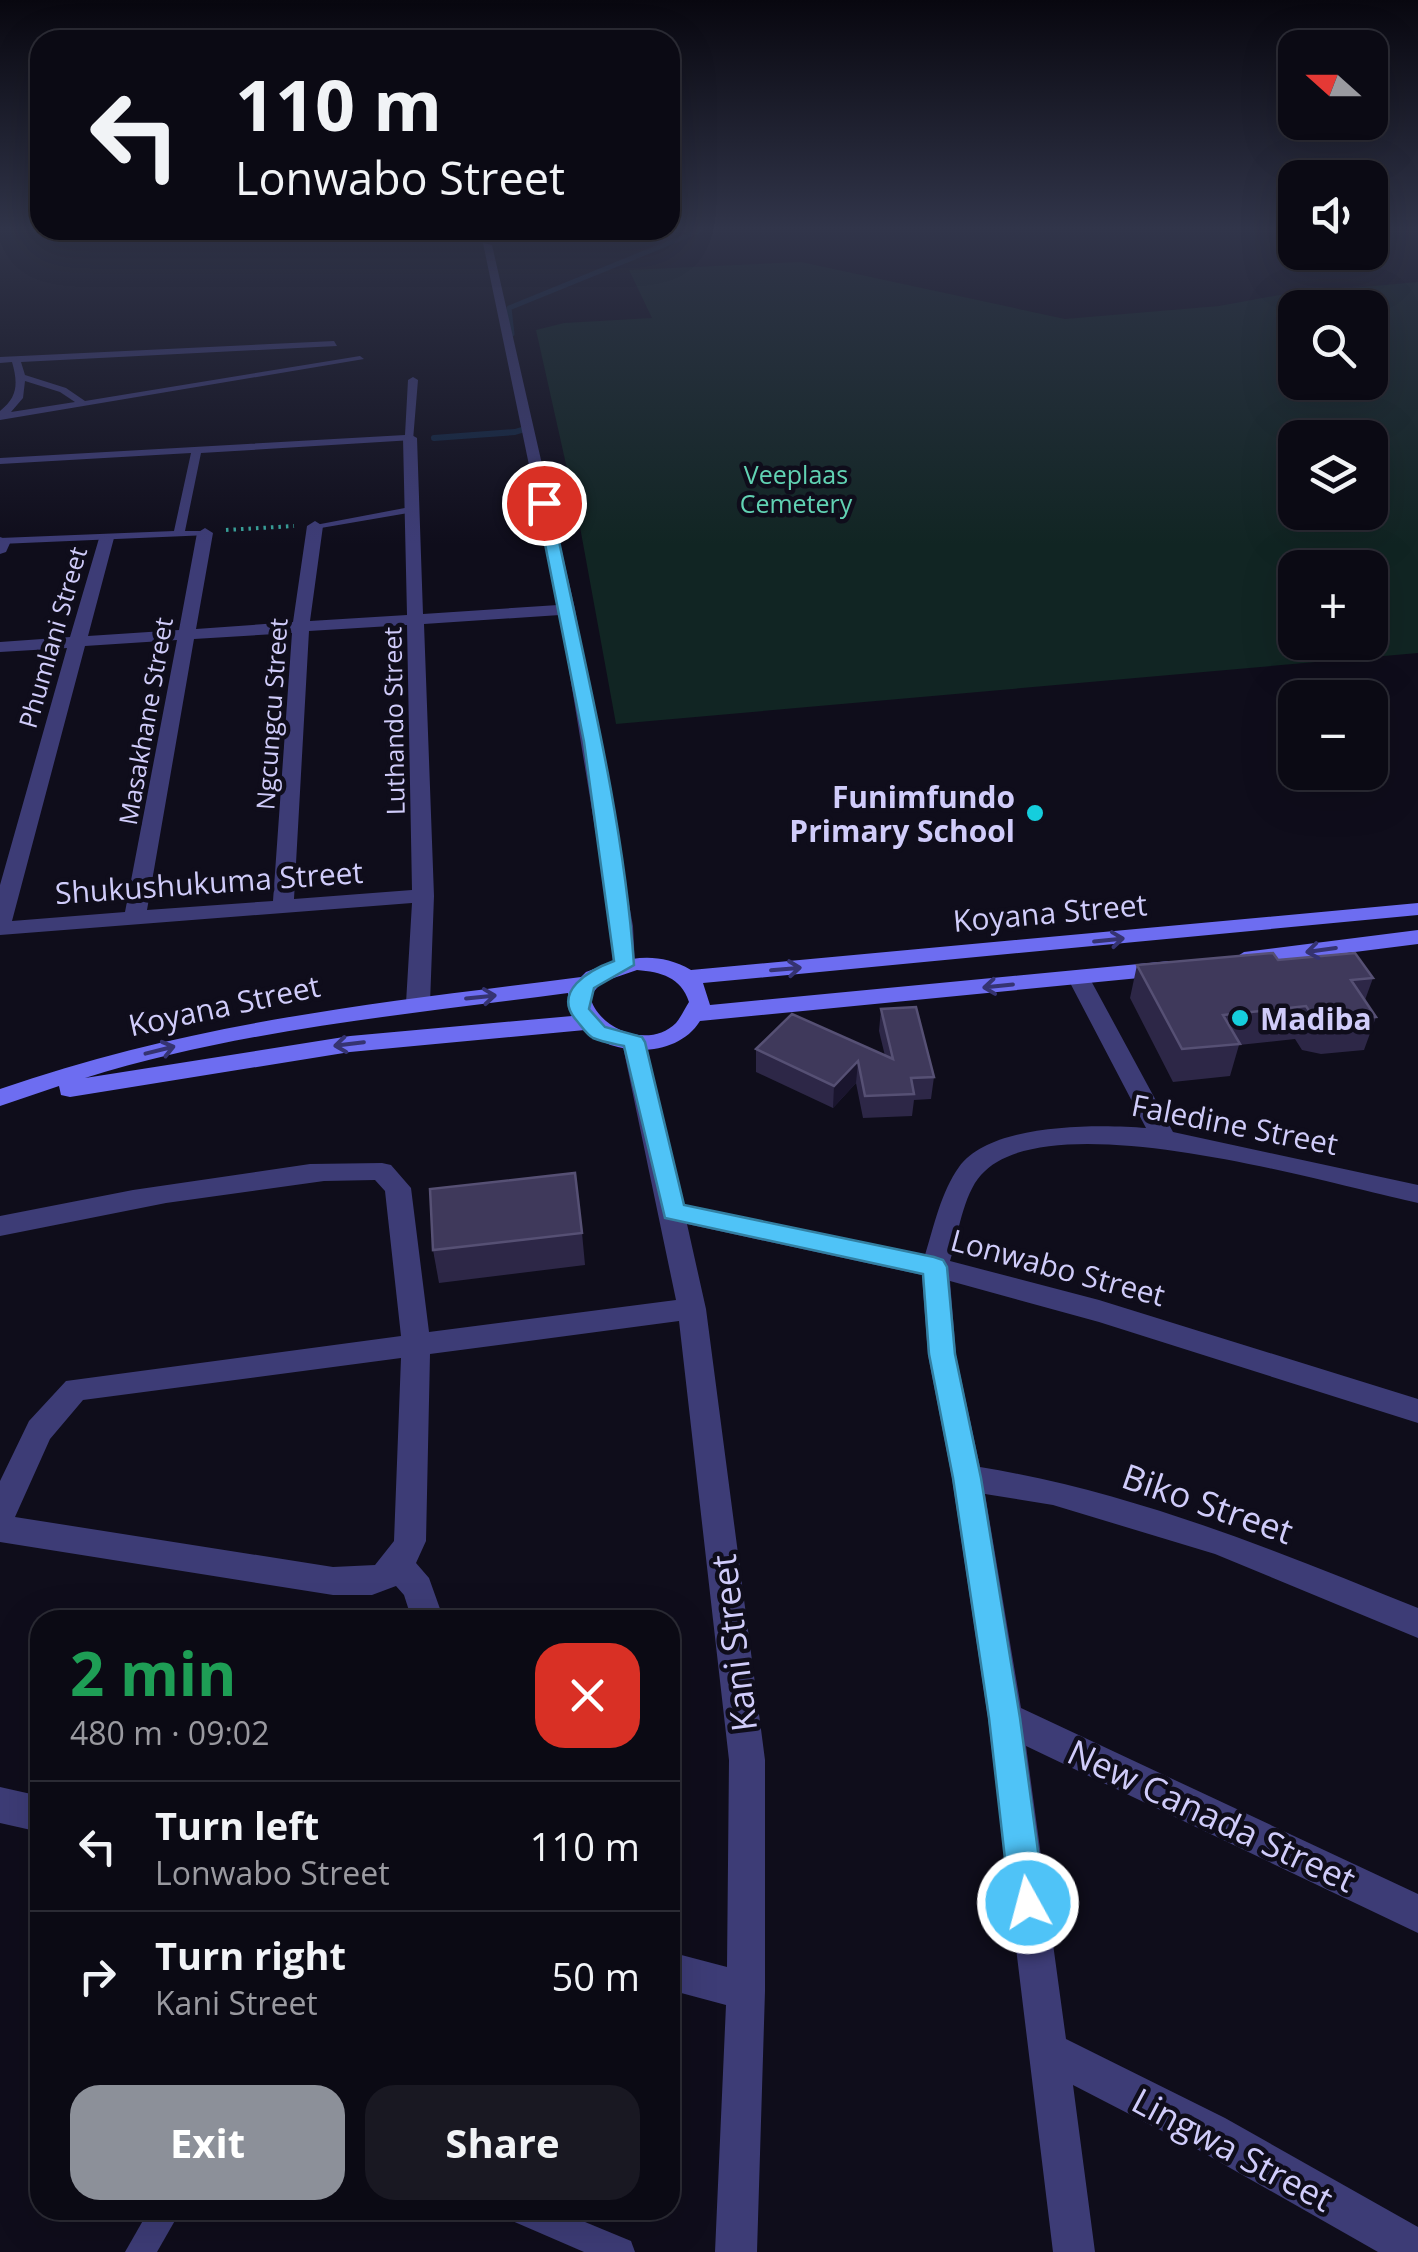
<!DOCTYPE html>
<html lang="en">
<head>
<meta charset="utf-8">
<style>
	body { margin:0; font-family:"Open Sans",sans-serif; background:#191822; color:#f1f3f6; height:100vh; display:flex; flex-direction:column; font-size:38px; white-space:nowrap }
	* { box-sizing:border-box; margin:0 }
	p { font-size:32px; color:#9a9aa0 }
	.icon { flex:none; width:55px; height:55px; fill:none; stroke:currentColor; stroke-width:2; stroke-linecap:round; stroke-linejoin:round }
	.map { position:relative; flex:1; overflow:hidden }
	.panel { position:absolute; left:30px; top:1610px; width:650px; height:610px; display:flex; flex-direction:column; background:#0b0a14; border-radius:30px; box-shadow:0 10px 40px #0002,0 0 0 2px #2b2b34 }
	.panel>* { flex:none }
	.guide { position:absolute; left:30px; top:30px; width:650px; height:210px; border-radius:30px; box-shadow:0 10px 40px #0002,0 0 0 2px #2b2b34; background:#0b0a14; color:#f1f3f6; overflow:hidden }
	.needle { width:65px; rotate:291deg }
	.tools { position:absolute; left:1278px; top:30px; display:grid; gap:20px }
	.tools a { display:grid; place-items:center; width:110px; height:110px; border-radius:20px; background:#0b0a14; box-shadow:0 10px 40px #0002,0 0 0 2px #2b2b34; font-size:50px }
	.pin { position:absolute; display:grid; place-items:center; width:85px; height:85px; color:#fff; margin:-42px; border:5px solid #fff; border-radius:50%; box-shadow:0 2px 10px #0007 }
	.me { position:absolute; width:110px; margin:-55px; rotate:353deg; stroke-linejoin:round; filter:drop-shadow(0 0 8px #0008) }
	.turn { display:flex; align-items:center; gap:35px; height:210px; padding:0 40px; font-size:45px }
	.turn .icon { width:130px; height:130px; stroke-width:2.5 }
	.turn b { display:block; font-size:70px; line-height:85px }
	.round { display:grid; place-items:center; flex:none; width:105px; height:105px; border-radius:30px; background:#191822 }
	.overview { display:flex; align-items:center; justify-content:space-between; height:170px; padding:0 40px }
	h1 { font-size:60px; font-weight:700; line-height:75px; color:#1e9e55 }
	.cta { display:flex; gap:20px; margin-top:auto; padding:20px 40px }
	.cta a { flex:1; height:115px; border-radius:30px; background:#8c9099; color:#fff; font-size:40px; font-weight:700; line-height:115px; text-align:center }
	.cta a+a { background:#191822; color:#f1f3f6 }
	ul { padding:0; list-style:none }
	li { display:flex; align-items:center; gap:30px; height:130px; padding:0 40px; border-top:2px solid #2b2b34 }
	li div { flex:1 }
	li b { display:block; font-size:38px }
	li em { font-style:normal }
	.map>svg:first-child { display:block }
	.green { fill:#112523; fill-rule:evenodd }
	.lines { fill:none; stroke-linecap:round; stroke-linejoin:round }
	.stream-far1 { stroke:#122540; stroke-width:5 }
	.stream { stroke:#122540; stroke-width:6 }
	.path { stroke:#38a29a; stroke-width:4; stroke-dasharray:2.5 5; stroke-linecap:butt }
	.lane { fill:#3d3c76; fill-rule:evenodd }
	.street { fill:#3d3c76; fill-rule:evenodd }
	.secondary { fill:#6d6df1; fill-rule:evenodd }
	.wall { fill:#2d2747 }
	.shaded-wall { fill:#1a152e }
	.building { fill:#3f395b; stroke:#565074; stroke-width:2.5 }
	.oneway { stroke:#353371 }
	.route { fill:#4fc3f7; stroke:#337fa1; stroke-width:2.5 }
	.poi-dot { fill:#15cedd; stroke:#0f0d1b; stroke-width:4 }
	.labels { text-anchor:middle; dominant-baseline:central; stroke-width:9; stroke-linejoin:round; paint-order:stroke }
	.far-park-label { font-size:25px; fill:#61d2b3; stroke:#0f0d1b }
	.far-street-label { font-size:25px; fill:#d0ccfa; stroke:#0f0d1b }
	.poi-label { font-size:30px; font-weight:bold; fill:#d0ccfa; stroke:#0f0d1b; text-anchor:end }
	.street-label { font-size:30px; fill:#d0ccfa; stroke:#0f0d1b }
	.near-street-label { font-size:35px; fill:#d0ccfa; stroke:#0f0d1b }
</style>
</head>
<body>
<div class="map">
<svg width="1418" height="2252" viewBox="0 0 1418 2252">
	<rect width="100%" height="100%" fill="#0f0d1b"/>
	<path class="green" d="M 801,262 L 1065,319 L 1219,306 L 1285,294 L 1418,282 L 1418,653 L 616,724 L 580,527 L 536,330 L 564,323 L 652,318 L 629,270 ZM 1295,308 L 1370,308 L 1370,382 L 1295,382 ZM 1295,438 L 1370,438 L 1370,512 L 1295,512 ZM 1295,568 L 1370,568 L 1370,642 L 1295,642 Z"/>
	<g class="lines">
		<path class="stream-far1" d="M 512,334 L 509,308 L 701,230"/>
		<path class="stream" d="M 434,438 L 515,432 L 525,429 L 528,421"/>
		<path class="path" d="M 226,530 L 294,526"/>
		<g class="lane">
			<path d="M 334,341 L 337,346 L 21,362 L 25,375 L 66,388 L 85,401 L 360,356 L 364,359 L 0,420 L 0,411 C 18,397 18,383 12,362 L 0,363 L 0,357 ZM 25,381 L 60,392 L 75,402 L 11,412 L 23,398 Z"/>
			<path d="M 413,377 L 418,380 L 413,440 L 201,453 L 185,531 L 209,531 L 209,535 L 0,544 L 0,538 L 174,531 L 191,453 L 0,464 L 0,458 L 405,435 L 408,380 Z"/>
			<path d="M 410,507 L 414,508 L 414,512 L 315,529 L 310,526 Z"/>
			<path d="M 149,2210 L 181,2210 L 157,2252 L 125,2252 Z"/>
			<path d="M 505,2210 L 556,2210 L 631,2241 L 635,2252 L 584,2252 L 510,2220 Z"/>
		</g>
		<g class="street">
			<path d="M 483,243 L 492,245 L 575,609 L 633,926 L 635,965 L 632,970 L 616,970 L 613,965 L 611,926 L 560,615 L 424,624 L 434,896 L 430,1003 L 426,1008 L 410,1008 L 406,1003 L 412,903 L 0,935 L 0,885 L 67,648 L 0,652 L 0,642 L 70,637 L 100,535 L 114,538 L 88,636 L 179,630 L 197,533 L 205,528 L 213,533 L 196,629 L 293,622 L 307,526 L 315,521 L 323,526 L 310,621 L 407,615 L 403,438 L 410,434 L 417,438 L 423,614 L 558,605 ZM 407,625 L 412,890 L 294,899 L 309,631 ZM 292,633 L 273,901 L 147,910 L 194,639 ZM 177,640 L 125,912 L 12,921 L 85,646 Z"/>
			<path d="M 0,537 L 11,541 L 6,552 L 0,554 Z"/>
			<path d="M 1078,970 L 1089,977 L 1173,1132 L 1418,1185 L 1418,1203 C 1328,1184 1048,1099 981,1175 C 963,1195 958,1235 950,1261 L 1099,1300 L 1418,1399 L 1418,1423 L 1099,1322 L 950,1281 L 956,1355 L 980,1467 C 1133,1492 1275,1550 1418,1608 L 1418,1638 L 1215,1554 L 1053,1505 L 985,1494 L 1021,1708 L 1418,1894 L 1418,1933 L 1026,1746 L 1066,2039 L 1225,2118 L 1418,2227 L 1418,2252 L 1378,2252 L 1195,2148 L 1073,2085 L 1095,2252 L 1053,2252 L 988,1718 L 952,1478 L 928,1355 L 922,1275 L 687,1224 L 706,1309 L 765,1760 L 765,1991 L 757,2252 L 715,2252 L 726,2005 L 670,1990 L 670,1952 L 727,1967 L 729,1760 L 679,1321 L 430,1354 L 426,1541 L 416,1563 L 429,1578 L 444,1620 L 412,1620 L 404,1595 L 396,1586 L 372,1595 L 333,1595 L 0,1542 L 0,1481 L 29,1421 L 66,1381 L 401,1336 L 385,1191 L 375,1180 L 324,1181 L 166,1203 L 0,1236 L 0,1216 L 133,1190 L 310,1164 L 382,1163 L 391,1165 L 411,1188 L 429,1332 L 676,1300 L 622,1042 L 634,1034 L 646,1042 L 682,1204 L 925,1255 C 934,1226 941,1192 959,1167 C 990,1123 1098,1124 1146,1128 L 1067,977 ZM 401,1358 L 394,1541 L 375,1565 L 333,1567 L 15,1517 L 50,1439 L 83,1400 Z"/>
			<path d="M 0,1787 L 40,1796 L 40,1832 L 0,1823 Z"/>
		</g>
		<g class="secondary">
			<path d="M 1418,903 L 1418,915 L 703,983 L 710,1005 L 1170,961 L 1181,968 L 1170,975 L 700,1021 C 677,1058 616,1058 585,1030 L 350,1052 L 70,1097 L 61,1095 L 59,1086 L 0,1106 L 0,1089 C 196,1021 378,1003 581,977 L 586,972 C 623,959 654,949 691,970 ZM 637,970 C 661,972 681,977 689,1002 C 685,1008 681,1017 676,1023 C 649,1050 597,1029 590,996 L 602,982 ZM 568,993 L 572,1016 L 350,1036 L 85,1078 C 242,1029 405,1015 568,993 Z"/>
			<path d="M 1418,930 L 1418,944 L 1244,966 L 1233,959 L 1244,952 Z"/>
		</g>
	</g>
	<g class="wall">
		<path d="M 1278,960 L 1373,978 L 1365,1000 L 1376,1017 L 1364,1050 L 1321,1054 L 1302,1050 L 1295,1039 L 1239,1045 L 1230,1076 L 1173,1082 L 1130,998 L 1137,965 Z"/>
		<path d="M 881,1009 L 934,1077 L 931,1099 L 914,1100 L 912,1116 L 863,1118 L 856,1083 L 833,1108 L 756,1072 L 756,1049 L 885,1056 L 879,1031 Z"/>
		<path d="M 582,1233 L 585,1265 L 439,1283 L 433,1250 Z"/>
	</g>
	<path class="shaded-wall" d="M 858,1061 L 856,1083 L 833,1108 L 834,1086 Z"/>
	<g class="building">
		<path d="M 1273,953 L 1278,960 L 1355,953 L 1373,978 L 1351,980 L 1376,1017 L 1333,1021 L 1313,1017 L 1306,1006 L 1223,1015 L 1240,1044 L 1182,1049 L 1137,965 Z"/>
		<path d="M 916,1007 L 934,1077 L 911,1078 L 914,1094 L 865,1096 L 858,1061 L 834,1086 L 756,1049 L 792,1014 L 893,1059 L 881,1009 Z"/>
		<path d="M 575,1173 L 582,1233 L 433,1250 L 430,1189 Z"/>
	</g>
	<defs><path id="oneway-shaft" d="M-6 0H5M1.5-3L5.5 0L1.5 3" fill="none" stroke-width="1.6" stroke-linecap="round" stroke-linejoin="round" transform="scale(2.5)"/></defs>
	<g class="oneway">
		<use href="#oneway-shaft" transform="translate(1109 940) rotate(-6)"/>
		<use href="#oneway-shaft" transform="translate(1321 950) rotate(172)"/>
		<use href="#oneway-shaft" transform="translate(786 969) rotate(-5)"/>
		<use href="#oneway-shaft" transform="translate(998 986) rotate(174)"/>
		<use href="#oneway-shaft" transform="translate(481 997) rotate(-6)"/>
		<use href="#oneway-shaft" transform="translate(349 1044) rotate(173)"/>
		<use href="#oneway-shaft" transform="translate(160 1050) rotate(-14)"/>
	</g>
	<linearGradient id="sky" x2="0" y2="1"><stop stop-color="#08070f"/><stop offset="0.42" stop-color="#31354a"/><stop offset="1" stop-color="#31354a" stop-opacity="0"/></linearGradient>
	<rect width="1418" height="545" fill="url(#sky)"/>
	<path class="route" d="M 544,499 L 551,503 C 582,655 623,810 634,965 L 594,988 L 589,1009 L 605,1027 L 642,1037 L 645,1042 L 684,1205 L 934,1257 L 943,1260 L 947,1267 L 955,1354 L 981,1478 L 1020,1718 L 1045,1903 L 1040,1915 L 1028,1920 L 1015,1915 L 1010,1903 L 989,1718 L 953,1478 L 929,1354 L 923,1274 L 665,1218 L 624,1046 C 615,1044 602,1042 593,1038 C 587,1035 582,1027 577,1021 C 551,992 589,970 614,961 L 584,742 L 537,503 Z"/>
	<g class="poi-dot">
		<circle cx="1035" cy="813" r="10"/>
		<circle cx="1240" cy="1018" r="10"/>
	</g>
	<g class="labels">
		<g class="far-park-label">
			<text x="796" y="474">Veeplaas<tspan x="796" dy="29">Cemetery</tspan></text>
		</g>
		<g class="far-street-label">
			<text transform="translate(52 637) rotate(-74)">Phumlani Street</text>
			<text transform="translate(271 714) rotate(-86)">Ngcungcu Street</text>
			<text transform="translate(145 721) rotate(-80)">Masakhane Street</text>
			<text transform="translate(393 721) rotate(-91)">Luthando Street</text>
		</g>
		<g class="poi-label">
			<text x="1015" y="796">Funimfundo<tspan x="1015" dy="34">Primary School</tspan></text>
			<text x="1260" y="1018" text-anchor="start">Madiba</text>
		</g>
		<g class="street-label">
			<text transform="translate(209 882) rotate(-4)">Shukushukuma Street</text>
			<text transform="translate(1050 912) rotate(-5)">Koyana Street</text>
			<text transform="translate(224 1005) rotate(-12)">Koyana Street</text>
			<text transform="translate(1235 1124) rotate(11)">Faledine Street</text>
			<text transform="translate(1058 1267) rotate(15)">Lonwabo Street</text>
		</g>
		<g class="near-street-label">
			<text transform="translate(1208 1503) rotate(19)">Biko Street</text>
			<text transform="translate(733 1643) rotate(-97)">Kani Street</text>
			<text transform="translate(1212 1815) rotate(25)">New Canada Street</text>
			<text transform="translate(1233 2149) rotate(28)">Lingwa Street</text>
		</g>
	</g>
</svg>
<div class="tools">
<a><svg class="needle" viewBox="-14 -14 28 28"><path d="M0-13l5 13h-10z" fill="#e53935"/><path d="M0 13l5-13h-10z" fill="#9a9aa0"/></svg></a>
<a><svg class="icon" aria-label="sound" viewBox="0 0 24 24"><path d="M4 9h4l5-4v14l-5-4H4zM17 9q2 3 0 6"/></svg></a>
<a><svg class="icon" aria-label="search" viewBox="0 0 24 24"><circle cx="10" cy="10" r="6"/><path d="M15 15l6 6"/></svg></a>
<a><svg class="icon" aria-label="layers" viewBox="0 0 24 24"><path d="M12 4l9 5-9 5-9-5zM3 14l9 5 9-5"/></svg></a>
<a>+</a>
<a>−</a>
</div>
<div class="pin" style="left:544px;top:503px;background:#d93025"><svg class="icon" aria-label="arrive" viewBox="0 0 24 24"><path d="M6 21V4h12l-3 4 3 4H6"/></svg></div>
<svg class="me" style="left:1028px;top:1903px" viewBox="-20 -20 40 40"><circle r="17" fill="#4fc3f7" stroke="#fff" stroke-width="3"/><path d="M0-11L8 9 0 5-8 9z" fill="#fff"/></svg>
<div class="guide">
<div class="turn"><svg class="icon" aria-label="left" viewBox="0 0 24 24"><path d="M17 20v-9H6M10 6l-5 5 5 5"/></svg><div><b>110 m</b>Lonwabo Street</div></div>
</div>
<section class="panel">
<div class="overview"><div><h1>2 min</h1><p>480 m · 09:02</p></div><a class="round" style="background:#d93025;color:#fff"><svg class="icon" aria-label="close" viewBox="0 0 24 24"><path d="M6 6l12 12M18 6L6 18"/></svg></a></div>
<ul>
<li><svg class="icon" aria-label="left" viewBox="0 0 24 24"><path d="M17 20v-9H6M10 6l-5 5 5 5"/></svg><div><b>Turn left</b><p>Lonwabo Street</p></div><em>110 m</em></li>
<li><svg class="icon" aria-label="right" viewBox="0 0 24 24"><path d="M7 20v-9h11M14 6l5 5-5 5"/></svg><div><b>Turn right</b><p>Kani Street</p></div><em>50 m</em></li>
</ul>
<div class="cta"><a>Exit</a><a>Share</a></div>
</section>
</div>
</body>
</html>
